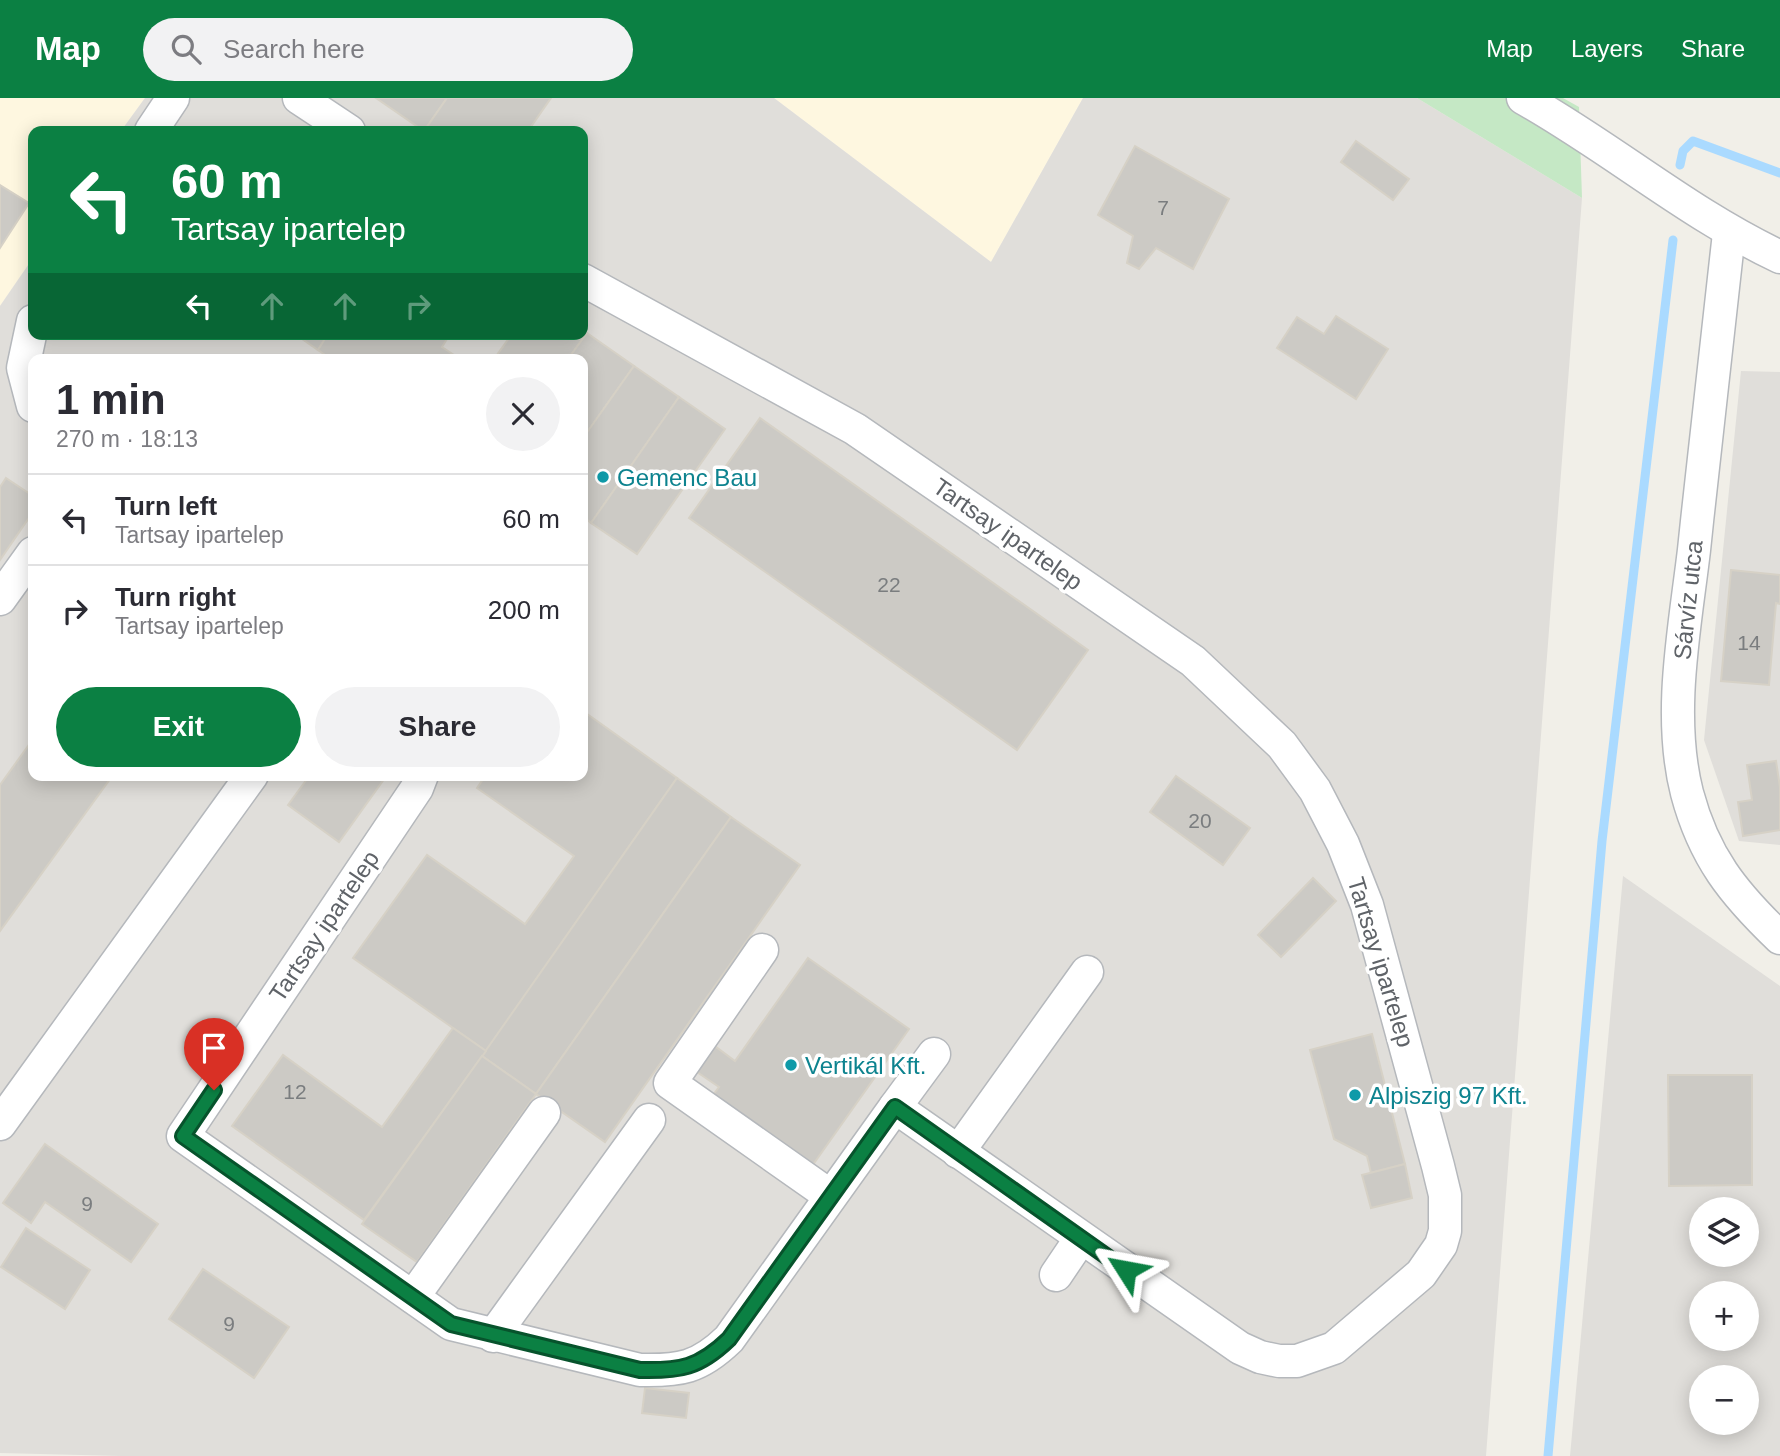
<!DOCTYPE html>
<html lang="en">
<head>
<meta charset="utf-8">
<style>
	body { margin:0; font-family:Helvetica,sans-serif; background:#f2f2f3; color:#2b2b33; height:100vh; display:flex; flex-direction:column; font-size:26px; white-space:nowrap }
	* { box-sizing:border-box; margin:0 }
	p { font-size:23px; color:#7c7c81 }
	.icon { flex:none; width:38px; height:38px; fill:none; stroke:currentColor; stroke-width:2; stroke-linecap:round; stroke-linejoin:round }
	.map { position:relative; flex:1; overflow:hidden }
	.drawer { position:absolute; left:28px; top:256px; width:560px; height:427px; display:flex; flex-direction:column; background:#fff; border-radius:14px; box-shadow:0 4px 18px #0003 }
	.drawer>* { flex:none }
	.banner { position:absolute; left:28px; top:28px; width:560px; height:214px; border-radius:14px; box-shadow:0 4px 18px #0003; background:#0b8043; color:#fff; overflow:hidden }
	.buttons { position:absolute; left:1689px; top:1099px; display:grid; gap:14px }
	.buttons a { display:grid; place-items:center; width:70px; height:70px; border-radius:50%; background:#fff; box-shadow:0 4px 18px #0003; font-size:35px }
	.pin { position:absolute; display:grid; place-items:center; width:60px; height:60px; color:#fff; margin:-72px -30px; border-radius:50% 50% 50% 0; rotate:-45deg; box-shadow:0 0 7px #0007 }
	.pin .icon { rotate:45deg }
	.me { position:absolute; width:77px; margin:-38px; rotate:304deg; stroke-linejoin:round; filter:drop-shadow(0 0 5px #0008) }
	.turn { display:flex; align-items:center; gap:24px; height:147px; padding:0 28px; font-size:32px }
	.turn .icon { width:91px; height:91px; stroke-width:2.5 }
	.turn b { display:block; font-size:49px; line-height:60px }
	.lanes { display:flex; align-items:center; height:66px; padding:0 28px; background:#0003; justify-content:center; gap:35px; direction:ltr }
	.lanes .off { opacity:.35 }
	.round { display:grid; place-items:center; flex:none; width:74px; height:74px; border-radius:37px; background:#f2f2f3 }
	.headline { display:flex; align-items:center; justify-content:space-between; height:119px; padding:0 28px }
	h1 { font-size:42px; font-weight:800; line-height:52px }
	.action { display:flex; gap:14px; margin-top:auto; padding:14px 28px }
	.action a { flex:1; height:80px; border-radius:42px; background:#0b8043; color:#fff; font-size:28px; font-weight:800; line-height:80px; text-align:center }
	.action a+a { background:#f2f2f3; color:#2b2b33 }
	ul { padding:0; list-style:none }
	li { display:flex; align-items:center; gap:21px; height:91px; padding:0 28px; border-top:2px solid #e1e1e2 }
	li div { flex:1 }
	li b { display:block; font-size:26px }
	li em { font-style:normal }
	header { display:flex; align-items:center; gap:42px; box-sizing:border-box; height:98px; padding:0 35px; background:#0b8043; color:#fff }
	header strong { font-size:33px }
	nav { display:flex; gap:38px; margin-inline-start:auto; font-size:24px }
	.search { width:490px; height:63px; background:#f2f2f3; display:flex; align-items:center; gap:18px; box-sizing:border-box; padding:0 24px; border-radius:38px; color:#7c7c81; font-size:26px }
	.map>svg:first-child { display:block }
	.commercial { fill:#fef7e0 }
	.industrial { fill:#e0deda; fill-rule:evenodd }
	.green { fill:#c5e8c5 }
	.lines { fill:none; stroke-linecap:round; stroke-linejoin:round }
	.stream { stroke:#aadaff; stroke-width:9 }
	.building { fill:#cccac5; stroke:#d6d1c6; stroke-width:2 }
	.minor-casing { stroke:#b5b8bc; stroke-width:35 }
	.minor { stroke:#fff; stroke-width:32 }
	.route-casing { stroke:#07532c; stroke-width:18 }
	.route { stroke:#0b8043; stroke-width:12 }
	.culture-dot { fill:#0f9aa8; stroke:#fff; stroke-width:2.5 }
	.labels { text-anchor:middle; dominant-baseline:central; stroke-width:7; stroke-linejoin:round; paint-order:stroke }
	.number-label { font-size:21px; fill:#7a7d7f }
	.culture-label { font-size:24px; fill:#0d838f; stroke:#fff; text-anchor:start }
	.street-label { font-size:24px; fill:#5f6368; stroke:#fff }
</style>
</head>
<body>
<header>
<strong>Map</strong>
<div class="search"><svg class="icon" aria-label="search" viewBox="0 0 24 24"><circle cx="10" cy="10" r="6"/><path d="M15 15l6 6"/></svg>Search here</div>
<nav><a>Map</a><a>Layers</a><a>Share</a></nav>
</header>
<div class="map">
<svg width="1780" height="1358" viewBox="0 0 1780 1358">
	<rect width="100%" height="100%" fill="#f1efe8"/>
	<g class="commercial">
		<path d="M 0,0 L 145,0 L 121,33 L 33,33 L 33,160 L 0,208 Z"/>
		<path d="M 774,0 L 1083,0 L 991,164 Z"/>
	</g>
	<g class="industrial">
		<path d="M 145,0 L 774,0 L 991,164 L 1083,0 L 1417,0 L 1582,100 L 1486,1358 L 121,1358 L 0,1355 L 0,208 L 33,160 L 33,236 L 583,236 L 583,33 L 121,33 ZM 33,261 L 583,261 L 583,677 L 33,677 Z"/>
		<path d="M 1741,273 L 1780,274 L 1780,747 L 1739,743 L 1704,642 Z"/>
		<path d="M 1623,778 L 1780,888 L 1780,1358 L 1570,1358 ZM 1701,1111 L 1746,1111 L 1746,1157 L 1701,1157 ZM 1701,1195 L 1746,1195 L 1746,1241 L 1701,1241 ZM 1701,1279 L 1746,1279 L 1746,1325 L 1701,1325 Z"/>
	</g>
	<path class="green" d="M 1417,0 L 1563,0 L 1579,9 L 1582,100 Z"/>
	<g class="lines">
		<g class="stream">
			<path d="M 1680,67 L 1683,53 L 1693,43 L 1780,75"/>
			<path d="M 1548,1358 L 1602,743 L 1673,142"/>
		</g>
	</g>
	<g class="building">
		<path d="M 376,0 L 447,0 L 424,33 Z"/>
		<path d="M 447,0 L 551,0 L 528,33 L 424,33 Z"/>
		<path d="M 1356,43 L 1409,81 L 1393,102 L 1341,64 Z"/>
		<path d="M 1135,48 L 1229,101 L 1193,171 L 1156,150 L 1139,171 L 1127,165 L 1133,138 L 1098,117 Z"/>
		<path d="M 0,87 L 29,105 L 0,150 Z"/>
		<path d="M 1336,218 L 1388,251 L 1356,301 L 1277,250 L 1297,219 L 1324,236 Z"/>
		<path d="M 583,232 L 587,235 L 568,261 L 494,261 L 512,236 L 583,236 Z"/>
		<path d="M 587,235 L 634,268 L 583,340 L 583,261 L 568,261 Z"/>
		<path d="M 295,236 L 328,236 L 318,252 Z"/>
		<path d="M 328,236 L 450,236 L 442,249 L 460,261 L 331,261 L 318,252 Z"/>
		<path d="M 634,268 L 679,299 L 591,425 L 583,418 L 583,340 Z"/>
		<path d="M 679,299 L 725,331 L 637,456 L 591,425 Z"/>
		<path d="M 760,320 L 1088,552 L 1017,652 L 689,420 Z"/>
		<path d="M 6,380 L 33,398 L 33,414 L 0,462 L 0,389 Z"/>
		<path d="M 1731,472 L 1780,477 L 1780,506 L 1776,505 L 1769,587 L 1721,583 Z"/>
		<path d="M 583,613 L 677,680 L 486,953 L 353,860 L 427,757 L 525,826 L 574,758 L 477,690 L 486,677 L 583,677 Z"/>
		<path d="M 33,641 L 33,677 L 113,677 L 0,833 L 0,687 Z"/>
		<path d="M 1776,663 L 1780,689 L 1780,732 L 1743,738 L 1738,704 L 1752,702 L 1747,667 Z"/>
		<path d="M 310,677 L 387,677 L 339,744 L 288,707 Z"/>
		<path d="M 1176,678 L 1250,730 L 1223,767 L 1150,714 Z"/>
		<path d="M 677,680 L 731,719 L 536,996 L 482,958 Z"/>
		<path d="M 731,719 L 800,767 L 605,1044 L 536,996 Z"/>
		<path d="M 1313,780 L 1336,803 L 1281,859 L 1258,837 Z"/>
		<path d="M 808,860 L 909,931 L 812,1068 L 713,997 L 719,989 L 694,972 L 712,946 L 735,963 Z"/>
		<path d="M 453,930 L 486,953 L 364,1122 L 232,1028 L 283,957 L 382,1029 Z"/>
		<path d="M 1372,936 L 1405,1066 L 1371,1075 L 1367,1058 L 1334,1041 L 1310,952 Z"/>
		<path d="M 482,958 L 536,996 L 417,1164 L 362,1126 Z"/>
		<path d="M 1668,977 L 1752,977 L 1752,1087 L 1669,1088 Z"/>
		<path d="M 45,1046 L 158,1126 L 131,1164 L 45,1104 L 31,1125 L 3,1105 Z"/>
		<path d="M 1405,1066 L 1412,1100 L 1371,1110 L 1362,1077 Z"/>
		<path d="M 26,1130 L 90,1172 L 65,1211 L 1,1169 Z"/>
		<path d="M 203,1171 L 289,1229 L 254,1280 L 169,1221 Z"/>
		<path d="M 645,1290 L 689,1295 L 686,1320 L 642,1315 Z"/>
	</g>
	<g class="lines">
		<g class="minor-casing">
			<g id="minor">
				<path d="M 299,0 L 349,33"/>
				<path d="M 1523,0 C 1612,50 1687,115 1780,159"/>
				<path d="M 151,33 L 173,0"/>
				<path d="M 1729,135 C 1717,240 1705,346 1694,452 C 1685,529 1667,617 1687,695 C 1704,759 1733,795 1780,840"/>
				<path d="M 33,223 L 23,270 L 33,308"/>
				<path d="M 0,501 L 33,455"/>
				<path d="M 422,677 L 417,690 L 183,1038 L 451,1226 L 640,1272 C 680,1273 699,1270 729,1241 L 895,1009 L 1240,1250 L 1260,1259 L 1279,1263 L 1297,1263 L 1334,1250 L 1421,1176 L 1441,1147 L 1445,1133 L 1445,1097 L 1438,1068 L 1367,807 L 1343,746 L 1315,692 L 1282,647 L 1193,563 L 855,331 L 583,182"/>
				<path d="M 762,852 L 670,985 L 829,1097"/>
				<path d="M 895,1009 L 934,956"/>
				<path d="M 0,1026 L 252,677"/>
				<path d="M 958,1054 L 1087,874"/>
				<path d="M 1056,1177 L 1081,1140"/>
				<path d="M 413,1199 L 544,1015"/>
				<path d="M 493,1238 L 649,1022"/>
			</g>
		</g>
		<use href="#minor" class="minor"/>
	</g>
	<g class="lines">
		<g class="route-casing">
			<path id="route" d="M 214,992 L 183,1038 L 451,1226 L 640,1272 C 680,1273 699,1270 729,1241 L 895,1009 L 1126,1172"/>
		</g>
		<use href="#route" class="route"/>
	</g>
	<g class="culture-dot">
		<circle cx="603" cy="379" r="7"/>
		<circle cx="791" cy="967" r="7"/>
		<circle cx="1355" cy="997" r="7"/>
	</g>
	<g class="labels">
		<g class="number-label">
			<text x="1163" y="109">7</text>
			<text x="889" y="486">22</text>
			<text x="1749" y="544">14</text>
			<text x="1200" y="722">20</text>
			<text x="295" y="993">12</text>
			<text x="87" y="1105">9</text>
			<text x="229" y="1225">9</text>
		</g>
		<g class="culture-label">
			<text x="617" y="379">Gemenc Bau</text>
			<text x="805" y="967">Vertikál Kft.</text>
			<text x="1369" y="997">Alpiszig 97 Kft.</text>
		</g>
		<g class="street-label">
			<text transform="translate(1008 436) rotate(35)">Tartsay ipartelep</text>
			<text transform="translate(1688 502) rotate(-84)">Sárvíz utca</text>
			<text transform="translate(324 828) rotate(-56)">Tartsay ipartelep</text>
			<text transform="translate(1381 864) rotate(73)">Tartsay ipartelep</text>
		</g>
	</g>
</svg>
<div class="buttons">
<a><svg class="icon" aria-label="layers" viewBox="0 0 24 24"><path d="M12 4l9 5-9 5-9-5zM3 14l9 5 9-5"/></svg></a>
<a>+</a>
<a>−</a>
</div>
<div class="pin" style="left:214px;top:992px;background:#d93025"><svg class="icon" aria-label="arrive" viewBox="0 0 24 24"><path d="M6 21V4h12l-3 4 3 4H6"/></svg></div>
<svg class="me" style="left:1126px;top:1172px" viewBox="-20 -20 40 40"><path d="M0-17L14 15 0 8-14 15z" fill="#0b8043" stroke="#fff" stroke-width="4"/></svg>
<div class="banner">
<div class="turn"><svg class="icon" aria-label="left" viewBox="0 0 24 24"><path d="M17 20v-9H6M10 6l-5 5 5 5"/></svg><div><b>60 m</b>Tartsay ipartelep</div></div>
<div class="lanes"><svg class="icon" aria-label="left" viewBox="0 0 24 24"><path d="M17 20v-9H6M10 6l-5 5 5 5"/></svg><svg class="icon off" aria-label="ahead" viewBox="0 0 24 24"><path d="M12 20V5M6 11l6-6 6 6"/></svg><svg class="icon off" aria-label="ahead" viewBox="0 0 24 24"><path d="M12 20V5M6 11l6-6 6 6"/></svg><svg class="icon off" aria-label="right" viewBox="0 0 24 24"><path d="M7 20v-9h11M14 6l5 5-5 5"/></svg></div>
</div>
<section class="drawer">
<div class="headline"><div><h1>1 min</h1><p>270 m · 18:13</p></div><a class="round"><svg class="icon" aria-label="close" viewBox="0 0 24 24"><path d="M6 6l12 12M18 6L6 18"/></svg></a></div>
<ul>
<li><svg class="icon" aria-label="left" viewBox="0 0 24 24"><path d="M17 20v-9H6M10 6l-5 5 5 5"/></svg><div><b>Turn left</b><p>Tartsay ipartelep</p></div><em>60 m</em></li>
<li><svg class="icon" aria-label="right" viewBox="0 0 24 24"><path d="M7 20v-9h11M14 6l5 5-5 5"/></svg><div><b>Turn right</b><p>Tartsay ipartelep</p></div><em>200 m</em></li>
</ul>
<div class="action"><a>Exit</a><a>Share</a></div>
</section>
</div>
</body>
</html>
